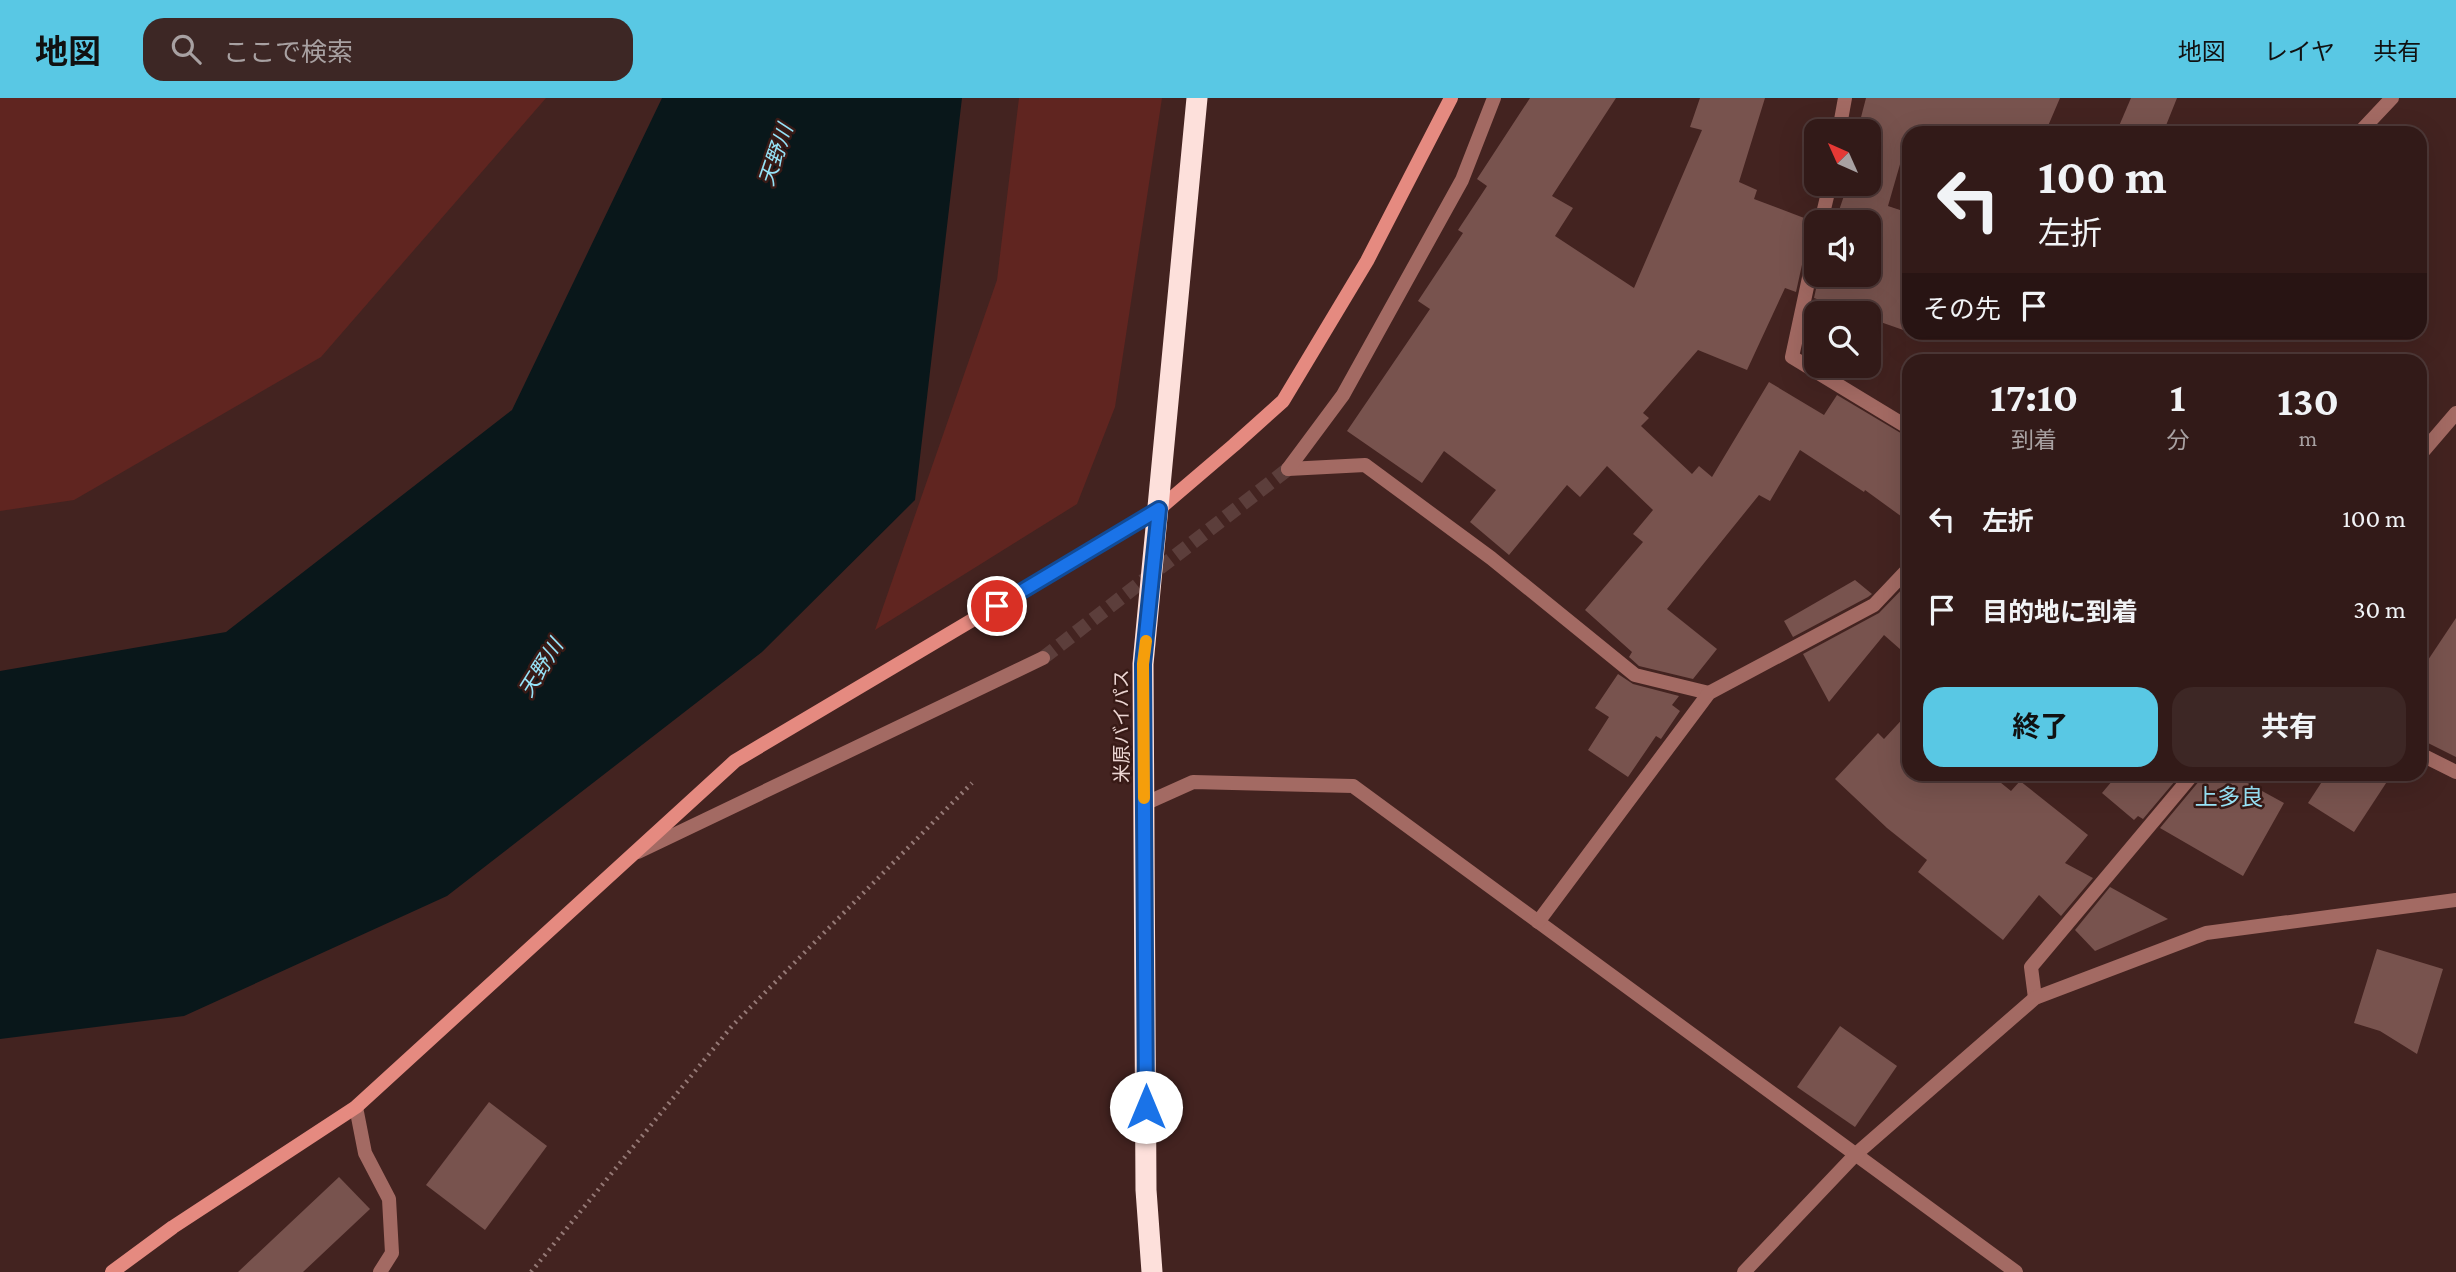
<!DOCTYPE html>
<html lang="ja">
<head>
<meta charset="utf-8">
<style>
	body { margin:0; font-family:"Crimson Pro","Noto Sans JP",serif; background:#3d2725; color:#f1f3f6; height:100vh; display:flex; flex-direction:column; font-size:26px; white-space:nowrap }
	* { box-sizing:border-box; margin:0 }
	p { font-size:23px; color:#a8a1a2 }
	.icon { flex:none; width:38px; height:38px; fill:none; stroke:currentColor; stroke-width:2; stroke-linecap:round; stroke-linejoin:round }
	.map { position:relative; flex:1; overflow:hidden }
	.panel { position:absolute; left:1902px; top:256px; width:525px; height:427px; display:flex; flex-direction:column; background:#321a18; border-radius:21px; box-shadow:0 7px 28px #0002,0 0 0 2px #4d3837 }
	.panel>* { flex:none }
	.hud { position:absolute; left:1902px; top:28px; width:525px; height:214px; border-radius:21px; box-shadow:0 7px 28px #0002,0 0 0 2px #4d3837; background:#321a18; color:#f1f3f6; overflow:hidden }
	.needle { width:46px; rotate:315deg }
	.fabs { position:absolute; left:1804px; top:21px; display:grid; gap:14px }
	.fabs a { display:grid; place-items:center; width:77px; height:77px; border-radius:14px; background:#321a18; box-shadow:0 7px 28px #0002,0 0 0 2px #4d3837; font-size:35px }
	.pin { position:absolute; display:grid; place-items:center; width:60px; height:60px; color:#fff; margin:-30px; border:4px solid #fff; border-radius:50%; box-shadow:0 2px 7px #0007 }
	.me { position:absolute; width:77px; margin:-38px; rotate:0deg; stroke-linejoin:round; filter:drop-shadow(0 0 5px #0008) }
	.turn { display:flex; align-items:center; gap:24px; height:147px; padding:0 21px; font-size:32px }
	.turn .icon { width:91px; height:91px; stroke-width:2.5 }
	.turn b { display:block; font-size:49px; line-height:60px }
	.then { display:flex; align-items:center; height:66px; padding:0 21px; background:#0003; gap:14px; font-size:26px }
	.eta { display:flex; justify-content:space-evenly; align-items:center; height:119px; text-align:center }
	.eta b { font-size:42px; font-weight:700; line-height:49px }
	.primary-button { display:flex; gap:14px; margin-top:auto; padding:14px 21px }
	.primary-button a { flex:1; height:80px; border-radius:21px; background:#59c8e4; color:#111; font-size:28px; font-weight:700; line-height:80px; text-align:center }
	.primary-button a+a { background:#3d2725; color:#f1f3f6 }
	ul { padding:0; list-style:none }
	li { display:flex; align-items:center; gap:21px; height:91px; padding:0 21px }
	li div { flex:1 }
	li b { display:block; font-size:26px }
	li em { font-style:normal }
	header { display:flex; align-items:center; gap:42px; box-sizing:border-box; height:98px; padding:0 35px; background:#59c8e4; color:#111 }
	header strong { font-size:33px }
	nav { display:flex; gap:38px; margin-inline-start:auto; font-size:24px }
	.search { width:490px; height:63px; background:#3d2725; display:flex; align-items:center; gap:18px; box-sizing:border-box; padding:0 24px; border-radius:21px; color:#a8a1a2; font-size:26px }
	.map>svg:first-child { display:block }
	.green { fill:#602520 }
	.water { fill:#09171a }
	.building { fill:#78534e }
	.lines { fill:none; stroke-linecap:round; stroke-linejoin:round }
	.street-tunnel { stroke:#5c3e3b; stroke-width:14; stroke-dasharray:14 7; stroke-linecap:butt }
	.path { stroke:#957976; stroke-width:4.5; stroke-dasharray:2 5; stroke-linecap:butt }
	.street { stroke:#a36a63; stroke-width:14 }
	.secondary { stroke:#e58a80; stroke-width:14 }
	.highway { stroke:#fde0db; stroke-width:21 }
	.route-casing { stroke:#114b97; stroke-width:18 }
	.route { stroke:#1a73e8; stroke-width:12 }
	.slow { stroke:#f59e0b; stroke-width:12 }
	.labels { text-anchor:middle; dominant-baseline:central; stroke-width:5; stroke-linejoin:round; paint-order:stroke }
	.street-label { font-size:19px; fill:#ecd6d3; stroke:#381a16 }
	.water-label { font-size:21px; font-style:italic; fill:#96e3f8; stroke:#381a16 }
	.quarter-label { font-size:23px; fill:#9ae6fa; stroke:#381a16 }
</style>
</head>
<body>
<header>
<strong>地図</strong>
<div class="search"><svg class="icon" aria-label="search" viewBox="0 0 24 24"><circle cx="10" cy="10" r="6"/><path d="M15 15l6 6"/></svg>ここで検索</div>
<nav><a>地図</a><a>レイヤ</a><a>共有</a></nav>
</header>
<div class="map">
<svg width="2456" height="1174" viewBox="0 0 2456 1174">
	<rect width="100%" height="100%" fill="#432320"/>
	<g class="green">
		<path d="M 0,0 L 546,0 L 321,259 L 74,402 L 0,413 Z"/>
		<path d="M 1019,0 L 1162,0 L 1115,309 L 1077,406 L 875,532 L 997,182 Z"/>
	</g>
	<path class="water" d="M 662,0 L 962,0 L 915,402 L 762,554 L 447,798 L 184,918 L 0,941 L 0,573 L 226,534 L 512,312 Z"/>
	<g class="building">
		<path d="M 1530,0 L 1616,0 L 1552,98 L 1573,110 L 1555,138 L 1634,190 L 1702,32 L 1690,29 L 1700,0 L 1765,0 L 1739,84 L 1757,92 L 1754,101 L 1812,123 L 1816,138 L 1809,140 L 1807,144 L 1796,194 L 1785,190 L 1747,272 L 1698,252 L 1643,315 L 1649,320 L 1641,328 L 1692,376 L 1699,368 L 1712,379 L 1769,284 L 1824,317 L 1837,297 L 1909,340 L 1909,424 L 1865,392 L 1864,394 L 1800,352 L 1770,403 L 1759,397 L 1667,511 L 1717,551 L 1693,581 L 1639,568 L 1629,559 L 1632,554 L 1585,512 L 1643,444 L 1633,436 L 1653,412 L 1607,368 L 1580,399 L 1567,387 L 1509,457 L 1470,424 L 1496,392 L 1444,353 L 1422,385 L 1347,333 L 1430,211 L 1418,203 L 1463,135 L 1458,132 L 1487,88 L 1477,81 Z"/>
		<path d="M 1866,0 L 2060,0 L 2045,35 L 1909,35 L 1888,108 L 1909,115 L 1909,234 L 1869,220 L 1869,215 L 1857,215 L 1814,200 L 1819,177 L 1869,177 L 1869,124 L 1835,124 L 1848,86 L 1869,86 L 1869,30 L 1859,27 Z"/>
		<path d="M 2131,0 L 2177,0 L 2163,35 L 2116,35 Z"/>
		<path d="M 1855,482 L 1872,496 L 1868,499 L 1793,539 L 1784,523 Z"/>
		<path d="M 1909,484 L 1909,559 L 1884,537 L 1829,604 L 1803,556 L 1879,515 Z"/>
		<path d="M 2456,520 L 2456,659 L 2420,641 L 2420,574 Z"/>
		<path d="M 1618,576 L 1633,586 L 1679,598 L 1672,607 L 1680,613 L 1661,641 L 1656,638 L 1628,679 L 1588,652 L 1609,619 L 1595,610 Z"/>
		<path d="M 1909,614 L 1909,676 L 1990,676 L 2011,693 L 2020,683 L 2088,737 L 2065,765 L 2093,780 L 2061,818 L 2039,797 L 2003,842 L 1918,774 L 1927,762 L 1887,730 L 1835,681 L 1878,635 L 1884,641 Z"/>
		<path d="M 2118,676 L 2181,676 L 2143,721 L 2138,718 L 2134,722 L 2102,695 Z"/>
		<path d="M 2202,676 L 2231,676 L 2284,705 L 2243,778 L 2160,730 L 2200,682 Z"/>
		<path d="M 2327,676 L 2392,676 L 2354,734 L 2308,705 Z"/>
		<path d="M 2110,789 L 2168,821 L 2095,853 L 2075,832 Z"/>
		<path d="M 2377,851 L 2443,871 L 2417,956 L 2380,933 L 2354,925 Z"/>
		<path d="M 1840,928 L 1897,968 L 1855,1029 L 1797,989 Z"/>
		<path d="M 489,1004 L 547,1048 L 485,1132 L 426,1087 Z"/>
		<path d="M 339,1079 L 370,1111 L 303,1174 L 238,1174 Z"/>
	</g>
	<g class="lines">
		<path class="street-tunnel" d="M 1043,560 L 1288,371"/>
		<path class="path" d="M 531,1174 L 732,928 L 972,685"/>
		<g class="street">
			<path d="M 1839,33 L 1845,0"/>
			<path d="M 2359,35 L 2392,0"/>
			<path d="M 1821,124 L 1830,86"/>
			<path d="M 1816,147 L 1792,259 L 1909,330"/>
			<path d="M 2420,357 L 2456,315"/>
			<path d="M 1288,371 L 1365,367 L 1491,460 L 1635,577 L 1709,595"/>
			<path d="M 1288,371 L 1343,297 L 1462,82 L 1494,0"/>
			<path d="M 2420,656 L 2456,674"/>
			<path d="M 1144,706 L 1193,684 L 1353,688 L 2016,1174"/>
			<path d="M 638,754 L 1043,560"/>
			<path d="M 1538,824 L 1709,595 L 1874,507 L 1909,470"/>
			<path d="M 2035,900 L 2031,869 L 2193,676"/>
			<path d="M 356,1009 L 365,1055 L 389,1101 L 392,1155 L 380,1174"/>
			<path d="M 1744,1174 L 1856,1056 L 2035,900 L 2206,835 L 2456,802"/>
		</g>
		<path class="secondary" d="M 112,1174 L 173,1129 L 356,1009 L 735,663 L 1159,411 L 1234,347 L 1283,303 L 1367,163 L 1451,0"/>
		<path class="highway" d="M 1152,1174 L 1146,1092 L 1143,566 L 1197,0"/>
	</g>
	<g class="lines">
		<g class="route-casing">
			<path id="route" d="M 997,508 L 1159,411 L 1143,566 L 1146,1009"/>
		</g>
		<use href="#route" class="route"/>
		<path class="slow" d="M 1144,700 L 1143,566 L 1146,543"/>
	</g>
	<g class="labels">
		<g class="street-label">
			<text transform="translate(1121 628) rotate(-90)">米原バイパス</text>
		</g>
		<g class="water-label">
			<text transform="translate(776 57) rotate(-71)">天野川</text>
			<text transform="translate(541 570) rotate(-58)">天野川</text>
		</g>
		<g class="quarter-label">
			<text x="2229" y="699">上多良</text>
		</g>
	</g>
</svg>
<div class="fabs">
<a><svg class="needle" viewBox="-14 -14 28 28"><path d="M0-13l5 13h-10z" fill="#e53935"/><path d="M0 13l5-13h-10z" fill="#a8a1a2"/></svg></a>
<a><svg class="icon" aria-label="sound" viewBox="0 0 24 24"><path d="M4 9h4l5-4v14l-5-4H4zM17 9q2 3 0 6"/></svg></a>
<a><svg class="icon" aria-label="search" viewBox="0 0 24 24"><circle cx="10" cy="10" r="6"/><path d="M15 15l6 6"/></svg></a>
</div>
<div class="pin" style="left:997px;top:508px;background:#d93025"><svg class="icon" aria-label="arrive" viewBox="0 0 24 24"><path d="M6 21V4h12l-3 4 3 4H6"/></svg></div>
<svg class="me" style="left:1146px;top:1009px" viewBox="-20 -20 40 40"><circle r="19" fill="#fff"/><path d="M0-13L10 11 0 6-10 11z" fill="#1a73e8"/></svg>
<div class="hud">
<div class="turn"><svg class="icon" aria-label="left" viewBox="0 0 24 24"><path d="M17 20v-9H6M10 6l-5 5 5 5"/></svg><div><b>100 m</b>左折</div></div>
<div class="then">その先<svg class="icon" aria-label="arrive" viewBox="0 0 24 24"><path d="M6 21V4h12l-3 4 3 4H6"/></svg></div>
</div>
<section class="panel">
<div class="eta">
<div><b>17:10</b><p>到着</p></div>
<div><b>1</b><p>分</p></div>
<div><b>130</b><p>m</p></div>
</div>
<ul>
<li><svg class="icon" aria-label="left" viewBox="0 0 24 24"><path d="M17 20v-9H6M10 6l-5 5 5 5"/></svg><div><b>左折</b></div><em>100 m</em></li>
<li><svg class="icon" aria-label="arrive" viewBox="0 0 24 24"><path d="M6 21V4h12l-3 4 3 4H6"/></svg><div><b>目的地に到着</b></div><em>30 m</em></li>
</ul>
<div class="primary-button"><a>終了</a><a>共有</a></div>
</section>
</div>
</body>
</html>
